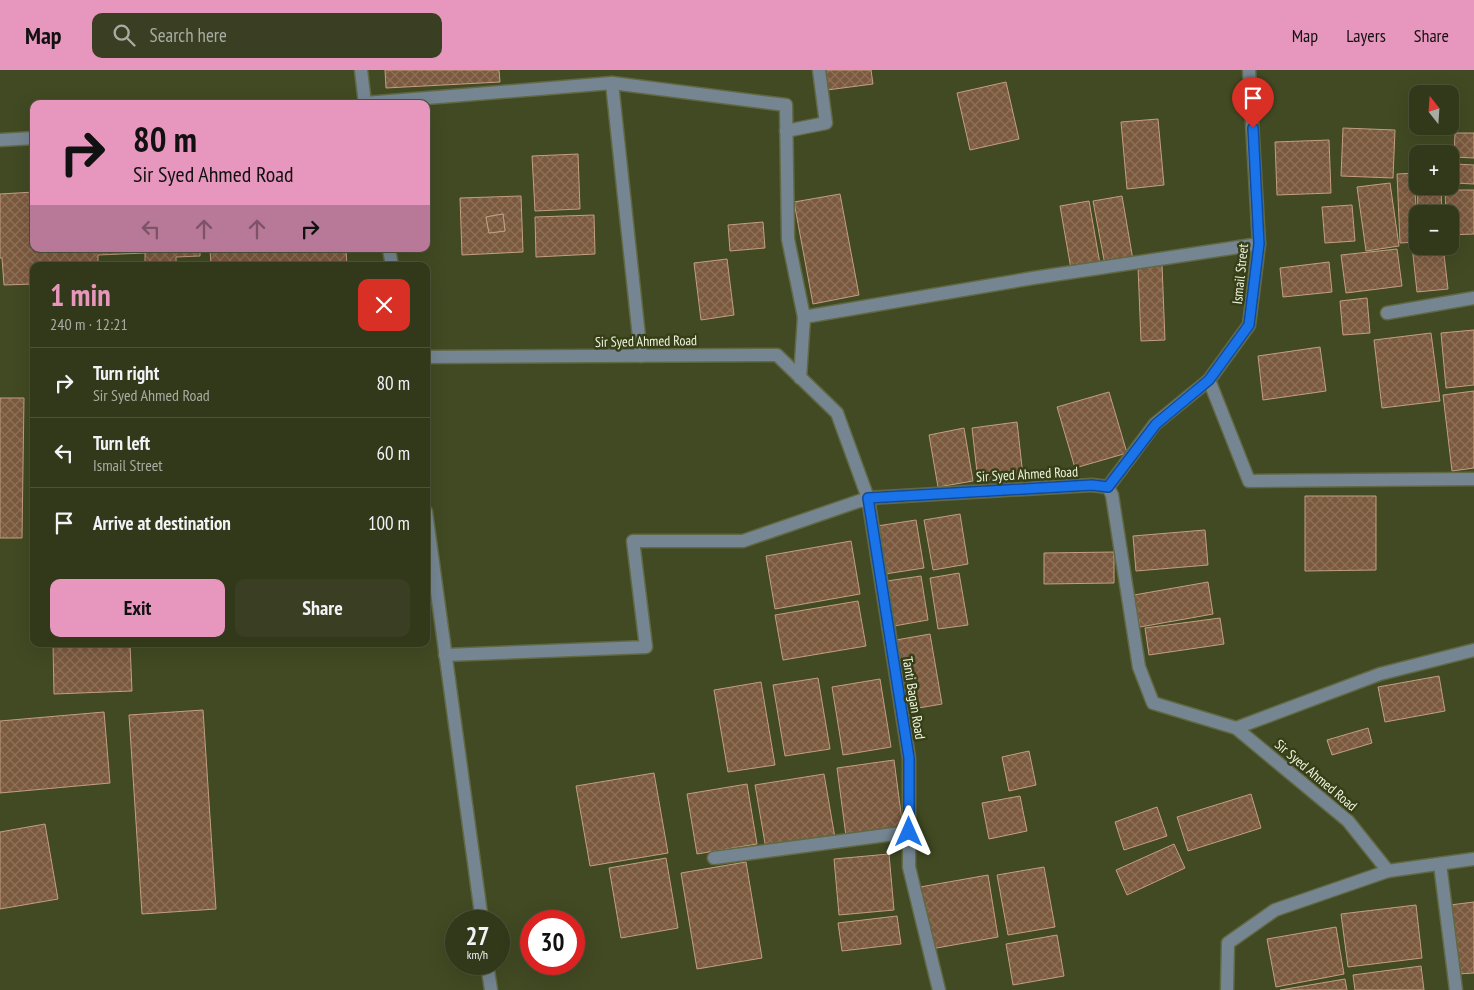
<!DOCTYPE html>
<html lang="en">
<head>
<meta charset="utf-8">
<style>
	body { margin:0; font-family:"PT Sans Narrow",sans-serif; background:#3a3f23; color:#f1f3f6; height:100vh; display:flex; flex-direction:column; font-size:19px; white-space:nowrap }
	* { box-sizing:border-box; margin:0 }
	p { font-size:16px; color:#a8aca2 }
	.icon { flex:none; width:28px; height:28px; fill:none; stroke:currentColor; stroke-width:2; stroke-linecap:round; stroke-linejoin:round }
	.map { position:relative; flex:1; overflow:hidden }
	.drawer { position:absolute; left:30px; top:192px; width:400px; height:385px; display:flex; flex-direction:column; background:#32381a; border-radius:10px; box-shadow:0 5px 20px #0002,0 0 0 1px #4d5239 }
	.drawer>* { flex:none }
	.guide { position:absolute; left:30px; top:30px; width:400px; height:152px; border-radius:10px; box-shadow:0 5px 20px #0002,0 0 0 1px #4d5239; background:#e797bd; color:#111; overflow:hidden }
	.needle { width:32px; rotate:343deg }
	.fabs { position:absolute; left:1409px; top:15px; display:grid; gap:10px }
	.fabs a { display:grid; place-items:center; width:50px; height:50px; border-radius:10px; background:#32381a; box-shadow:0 5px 20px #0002,0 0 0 1px #4d5239; font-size:25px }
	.speed { position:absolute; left:445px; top:840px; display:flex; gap:10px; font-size:25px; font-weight:700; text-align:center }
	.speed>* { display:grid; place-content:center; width:65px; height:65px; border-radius:50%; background:#32381a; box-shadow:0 5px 20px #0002,0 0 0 1px #4d5239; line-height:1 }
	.speed small { font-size:12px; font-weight:400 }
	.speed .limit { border:8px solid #d22; background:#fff; color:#111 }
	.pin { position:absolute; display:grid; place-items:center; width:42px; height:42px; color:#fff; margin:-51px -21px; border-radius:50% 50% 50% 0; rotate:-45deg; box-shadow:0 0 5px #0007 }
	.pin .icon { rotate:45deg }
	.me { position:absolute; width:55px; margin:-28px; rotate:0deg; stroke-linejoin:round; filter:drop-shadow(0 0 4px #0008) }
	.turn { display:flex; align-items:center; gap:18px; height:105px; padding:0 20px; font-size:22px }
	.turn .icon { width:65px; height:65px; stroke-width:2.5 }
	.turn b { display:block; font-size:35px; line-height:42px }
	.lanes { display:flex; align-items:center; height:48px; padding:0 20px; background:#0003; justify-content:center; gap:25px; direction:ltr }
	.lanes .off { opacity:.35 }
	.round { display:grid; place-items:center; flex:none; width:52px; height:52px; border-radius:10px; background:#3a3f23 }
	.headline { display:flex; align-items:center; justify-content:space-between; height:85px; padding:0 20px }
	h1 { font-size:30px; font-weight:800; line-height:38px; color:#e797bd }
	.cta { display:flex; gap:10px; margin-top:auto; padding:10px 20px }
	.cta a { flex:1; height:58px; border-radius:10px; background:#e797bd; color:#111; font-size:20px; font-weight:800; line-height:58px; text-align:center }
	.cta a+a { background:#3a3f23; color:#f1f3f6 }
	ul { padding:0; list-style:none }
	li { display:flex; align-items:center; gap:15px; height:70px; padding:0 20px; border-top:1px solid #4d5239 }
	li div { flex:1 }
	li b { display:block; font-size:19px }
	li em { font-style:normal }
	header { display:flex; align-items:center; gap:30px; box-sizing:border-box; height:70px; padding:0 25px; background:#e797bd; color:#111 }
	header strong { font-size:24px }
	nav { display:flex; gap:28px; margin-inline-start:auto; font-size:18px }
	.search { width:350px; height:45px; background:#3a3f23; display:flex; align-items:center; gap:12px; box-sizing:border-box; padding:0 18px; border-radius:10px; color:#a8aca2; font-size:19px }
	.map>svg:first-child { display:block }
	.building { fill:url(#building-cross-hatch); stroke:#c39e81; fill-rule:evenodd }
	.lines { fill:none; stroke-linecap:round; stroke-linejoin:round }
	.minor-casing { stroke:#616944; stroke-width:15 }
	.minor { stroke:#758692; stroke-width:12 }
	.route-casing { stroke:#114b97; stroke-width:12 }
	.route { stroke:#1a73e8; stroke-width:9 }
	.labels { text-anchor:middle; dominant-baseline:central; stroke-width:5; stroke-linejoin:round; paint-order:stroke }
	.street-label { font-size:14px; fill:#eef4dd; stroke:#373f18 }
</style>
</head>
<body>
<header>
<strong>Map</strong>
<div class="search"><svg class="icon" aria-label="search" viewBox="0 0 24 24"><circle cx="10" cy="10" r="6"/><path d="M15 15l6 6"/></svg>Search here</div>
<nav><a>Map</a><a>Layers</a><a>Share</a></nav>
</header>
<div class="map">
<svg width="1474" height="920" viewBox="0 0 1474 920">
	<defs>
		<pattern id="building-cross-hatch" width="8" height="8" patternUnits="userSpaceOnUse" patternTransform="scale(1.25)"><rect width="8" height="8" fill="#7b593e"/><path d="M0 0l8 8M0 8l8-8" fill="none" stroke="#8e7159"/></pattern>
	</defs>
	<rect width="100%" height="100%" fill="#424a23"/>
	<g class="building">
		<path d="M 385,0 L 499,0 L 500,12 L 386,18 Z"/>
		<path d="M 824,0 L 871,0 L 873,14 L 827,20 Z"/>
		<path d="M 1006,12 L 1019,69 L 970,80 L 957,23 Z"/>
		<path d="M 1158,49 L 1164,115 L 1127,119 L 1121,52 Z"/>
		<path d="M 1343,58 L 1395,60 L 1393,108 L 1341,106 Z"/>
		<path d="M 1455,63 L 1474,63 L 1474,88 L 1454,87 Z"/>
		<path d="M 1329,70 L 1331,123 L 1277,125 L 1275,72 Z"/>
		<path d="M 578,84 L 580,139 L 535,141 L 532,86 Z"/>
		<path d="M 1455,94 L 1474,95 L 1474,114 L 1454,113 Z"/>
		<path d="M 1417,101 L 1418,116 L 1441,116 L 1442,144 L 1418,144 Z"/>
		<path d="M 1414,103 L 1418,172 L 1400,173 L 1397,104 Z"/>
		<path d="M 1390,113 L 1399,176 L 1366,181 L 1357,117 Z"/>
		<path d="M 1445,120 L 1474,120 L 1474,164 L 1450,165 L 1450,144 L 1446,144 Z"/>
		<path d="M 34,122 L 34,179 L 200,179 L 200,186 L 176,187 L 176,196 L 145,196 L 145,183 L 98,185 L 98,196 L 34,196 L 34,214 L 4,215 L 2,188 L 0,188 L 0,124 Z"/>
		<path d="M 840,124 L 859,225 L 813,234 L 794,132 Z"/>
		<path d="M 521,126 L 523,182 L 462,185 L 460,128 ZM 503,144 L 505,161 L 489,163 L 486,147 Z"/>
		<path d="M 1122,126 L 1133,190 L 1105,195 L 1093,131 Z"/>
		<path d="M 1089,131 L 1100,194 L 1071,199 L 1060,136 Z"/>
		<path d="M 1352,135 L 1355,171 L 1325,173 L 1322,137 Z"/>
		<path d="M 503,144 L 505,161 L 489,163 L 486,147 Z"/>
		<path d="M 594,145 L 595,184 L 536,187 L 535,147 Z"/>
		<path d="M 763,152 L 765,178 L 730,181 L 728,155 Z"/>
		<path d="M 1412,176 L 1443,176 L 1448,219 L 1417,222 Z"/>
		<path d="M 210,179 L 346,179 L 347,196 L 211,196 Z"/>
		<path d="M 1397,179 L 1402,216 L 1346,223 L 1341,185 Z"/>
		<path d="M 727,189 L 734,245 L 701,250 L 694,193 Z"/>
		<path d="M 1329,192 L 1332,222 L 1283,227 L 1280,198 Z"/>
		<path d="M 1162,195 L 1165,270 L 1141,271 L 1138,197 Z"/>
		<path d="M 1367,228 L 1370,263 L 1343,265 L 1340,231 Z"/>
		<path d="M 1474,260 L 1474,315 L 1446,318 L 1441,263 Z"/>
		<path d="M 1431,263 L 1440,331 L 1382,338 L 1374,270 Z"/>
		<path d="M 1320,277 L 1326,321 L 1263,330 L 1258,286 Z"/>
		<path d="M 1474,321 L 1474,398 L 1452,401 L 1443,325 Z"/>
		<path d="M 1109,322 L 1127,383 L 1075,398 L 1057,337 Z"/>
		<path d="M 0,328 L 24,328 L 22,468 L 0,468 Z"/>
		<path d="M 1017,352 L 1023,406 L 978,411 L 972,358 Z"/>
		<path d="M 964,358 L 973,411 L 938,417 L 929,365 Z"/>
		<path d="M 1305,426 L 1376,426 L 1376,500 L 1305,501 Z"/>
		<path d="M 960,444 L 968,494 L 933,500 L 924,450 Z"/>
		<path d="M 916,450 L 924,498 L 885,504 L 877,456 Z"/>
		<path d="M 1205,460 L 1208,495 L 1136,501 L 1133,466 Z"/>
		<path d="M 851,471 L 860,524 L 775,539 L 766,486 Z"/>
		<path d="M 1114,482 L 1114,513 L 1044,514 L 1044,483 Z"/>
		<path d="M 959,503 L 968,555 L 938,559 L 930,508 Z"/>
		<path d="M 921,506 L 928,550 L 894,556 L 887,511 Z"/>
		<path d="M 1208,512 L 1213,544 L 1140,557 L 1134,525 Z"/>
		<path d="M 858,531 L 866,576 L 783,590 L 775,545 Z"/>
		<path d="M 1220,548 L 1224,574 L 1149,585 L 1145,558 Z"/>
		<path d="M 930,564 L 942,634 L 907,640 L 896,570 Z"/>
		<path d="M 53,574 L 130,574 L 132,621 L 54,624 Z"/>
		<path d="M 1439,606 L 1445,641 L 1385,652 L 1378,617 Z"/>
		<path d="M 818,608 L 830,679 L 785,686 L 773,615 Z"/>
		<path d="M 880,609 L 891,677 L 843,685 L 832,617 Z"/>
		<path d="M 761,612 L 775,695 L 728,702 L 714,620 Z"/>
		<path d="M 203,640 L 216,839 L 142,844 L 129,645 Z"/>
		<path d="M 104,642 L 110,713 L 0,723 L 0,651 Z"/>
		<path d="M 1368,658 L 1372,673 L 1332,685 L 1327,670 Z"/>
		<path d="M 1029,681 L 1036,715 L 1009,721 L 1002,687 Z"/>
		<path d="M 894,690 L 903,758 L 846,766 L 837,698 Z"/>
		<path d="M 654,703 L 668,783 L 590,796 L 576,716 Z"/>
		<path d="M 824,704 L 835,768 L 766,779 L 755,715 Z"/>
		<path d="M 747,714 L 757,774 L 697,784 L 687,724 Z"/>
		<path d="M 1251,724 L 1261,758 L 1188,781 L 1177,747 Z"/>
		<path d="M 1020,726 L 1027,761 L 989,769 L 982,733 Z"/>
		<path d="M 1157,737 L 1167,766 L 1124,780 L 1115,752 Z"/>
		<path d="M 45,754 L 58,829 L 0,839 L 0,762 Z"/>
		<path d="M 1174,774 L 1185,798 L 1127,825 L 1116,800 Z"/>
		<path d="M 889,784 L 894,840 L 839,845 L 834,789 Z"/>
		<path d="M 666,788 L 678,858 L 621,868 L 609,798 Z"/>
		<path d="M 746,792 L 762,888 L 697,899 L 681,803 Z"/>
		<path d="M 1044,797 L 1055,857 L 1008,865 L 997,805 Z"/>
		<path d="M 988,805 L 998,867 L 931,879 L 920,817 Z"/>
		<path d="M 1474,832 L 1474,903 L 1458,904 L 1450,835 Z"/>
		<path d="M 1416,835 L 1422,888 L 1348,897 L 1341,844 Z"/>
		<path d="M 897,846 L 901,874 L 842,881 L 838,853 Z"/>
		<path d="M 1336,857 L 1344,904 L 1276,917 L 1267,869 Z"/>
		<path d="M 1057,865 L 1064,906 L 1013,915 L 1006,874 Z"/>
		<path d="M 1421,896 L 1424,920 L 1355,920 L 1353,905 Z"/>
		<path d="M 1345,909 L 1347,920 L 1280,920 Z"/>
	</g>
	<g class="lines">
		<g class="minor-casing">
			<g id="minor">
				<path d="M 361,0 L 365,34"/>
				<path d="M 612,13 L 641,286"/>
				<path d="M 365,33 L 612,13 L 786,35 L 788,169 L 804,247 L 800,308"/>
				<path d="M 786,61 L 826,53 L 819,0"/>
				<path d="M 0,70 L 34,68"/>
				<path d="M 389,179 L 392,196"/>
				<path d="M 1387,243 L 1474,228"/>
				<path d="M 804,247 L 1033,208 L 1259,174"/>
				<path d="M 426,287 L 777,285 L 837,343 L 868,428 L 1092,415 L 1108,417 L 1112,425 L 1139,597 L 1153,633 L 1236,658 L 1348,751 L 1388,801 L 1474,789"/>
				<path d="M 1209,310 L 1249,411 L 1474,409"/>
				<path d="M 1108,417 L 1155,354 L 1209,310 L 1249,255 L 1259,174 L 1249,0"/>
				<path d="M 426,442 L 482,851"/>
				<path d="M 445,585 L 646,577 L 633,471 L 743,471 L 868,428 L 909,688 L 909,797 L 939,920"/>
				<path d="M 1236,658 L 1380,604 L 1474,580"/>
				<path d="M 714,788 L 909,762"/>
				<path d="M 1440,794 L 1456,920"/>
				<path d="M 487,894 L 491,920"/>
				<path d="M 1227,920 L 1228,873 L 1275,840 L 1388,801"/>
			</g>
		</g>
		<use href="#minor" class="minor"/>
	</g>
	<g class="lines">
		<g class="route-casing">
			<path id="route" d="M 909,762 L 909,688 L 868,428 L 1092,415 L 1108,417 L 1156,354 L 1209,310 L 1249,255 L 1259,174 L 1253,58"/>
		</g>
		<use href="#route" class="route"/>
	</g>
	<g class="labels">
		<g class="street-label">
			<text transform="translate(1240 204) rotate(-84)">Ismail Street</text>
			<text transform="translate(646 271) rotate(-1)">Sir Syed Ahmed Road</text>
			<text transform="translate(1027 404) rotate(-3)">Sir Syed Ahmed Road</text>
			<text transform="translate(914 628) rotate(81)">Tanti Bagan Road</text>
			<text transform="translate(1316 705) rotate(40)">Sir Syed Ahmed Road</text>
		</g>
	</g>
</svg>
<div class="fabs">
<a><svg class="needle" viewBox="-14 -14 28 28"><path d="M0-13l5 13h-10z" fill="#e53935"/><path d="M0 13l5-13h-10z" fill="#a8aca2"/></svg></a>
<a>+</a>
<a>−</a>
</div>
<div class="speed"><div>27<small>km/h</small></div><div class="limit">30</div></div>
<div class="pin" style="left:1253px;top:58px;background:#d93025"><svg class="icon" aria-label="arrive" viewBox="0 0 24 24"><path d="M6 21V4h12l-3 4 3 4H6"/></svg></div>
<svg class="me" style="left:909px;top:762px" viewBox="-20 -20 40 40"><path d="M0-17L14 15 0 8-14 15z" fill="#1a73e8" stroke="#fff" stroke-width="4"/></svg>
<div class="guide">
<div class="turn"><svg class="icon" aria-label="right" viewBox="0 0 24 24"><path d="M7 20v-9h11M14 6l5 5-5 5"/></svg><div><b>80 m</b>Sir Syed Ahmed Road</div></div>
<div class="lanes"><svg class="icon off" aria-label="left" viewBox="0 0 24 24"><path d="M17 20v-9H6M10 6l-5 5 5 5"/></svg><svg class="icon off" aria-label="ahead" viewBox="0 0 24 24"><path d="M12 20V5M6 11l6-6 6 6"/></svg><svg class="icon off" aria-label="ahead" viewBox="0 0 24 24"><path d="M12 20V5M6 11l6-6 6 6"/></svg><svg class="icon" aria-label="right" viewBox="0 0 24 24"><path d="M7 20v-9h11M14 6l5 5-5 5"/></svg></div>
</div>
<section class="drawer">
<div class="headline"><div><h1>1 min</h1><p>240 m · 12:21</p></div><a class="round" style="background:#d93025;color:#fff"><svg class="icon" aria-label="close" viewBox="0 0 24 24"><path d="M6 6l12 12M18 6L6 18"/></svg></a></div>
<ul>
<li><svg class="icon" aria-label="right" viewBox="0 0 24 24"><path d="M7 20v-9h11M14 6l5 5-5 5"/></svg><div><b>Turn right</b><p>Sir Syed Ahmed Road</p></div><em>80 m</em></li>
<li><svg class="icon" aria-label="left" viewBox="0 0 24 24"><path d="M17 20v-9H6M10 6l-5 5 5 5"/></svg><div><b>Turn left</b><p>Ismail Street</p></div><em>60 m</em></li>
<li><svg class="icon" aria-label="arrive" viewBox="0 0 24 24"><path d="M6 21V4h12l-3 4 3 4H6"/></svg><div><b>Arrive at destination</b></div><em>100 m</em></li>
</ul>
<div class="cta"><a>Exit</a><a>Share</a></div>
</section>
</div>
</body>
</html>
